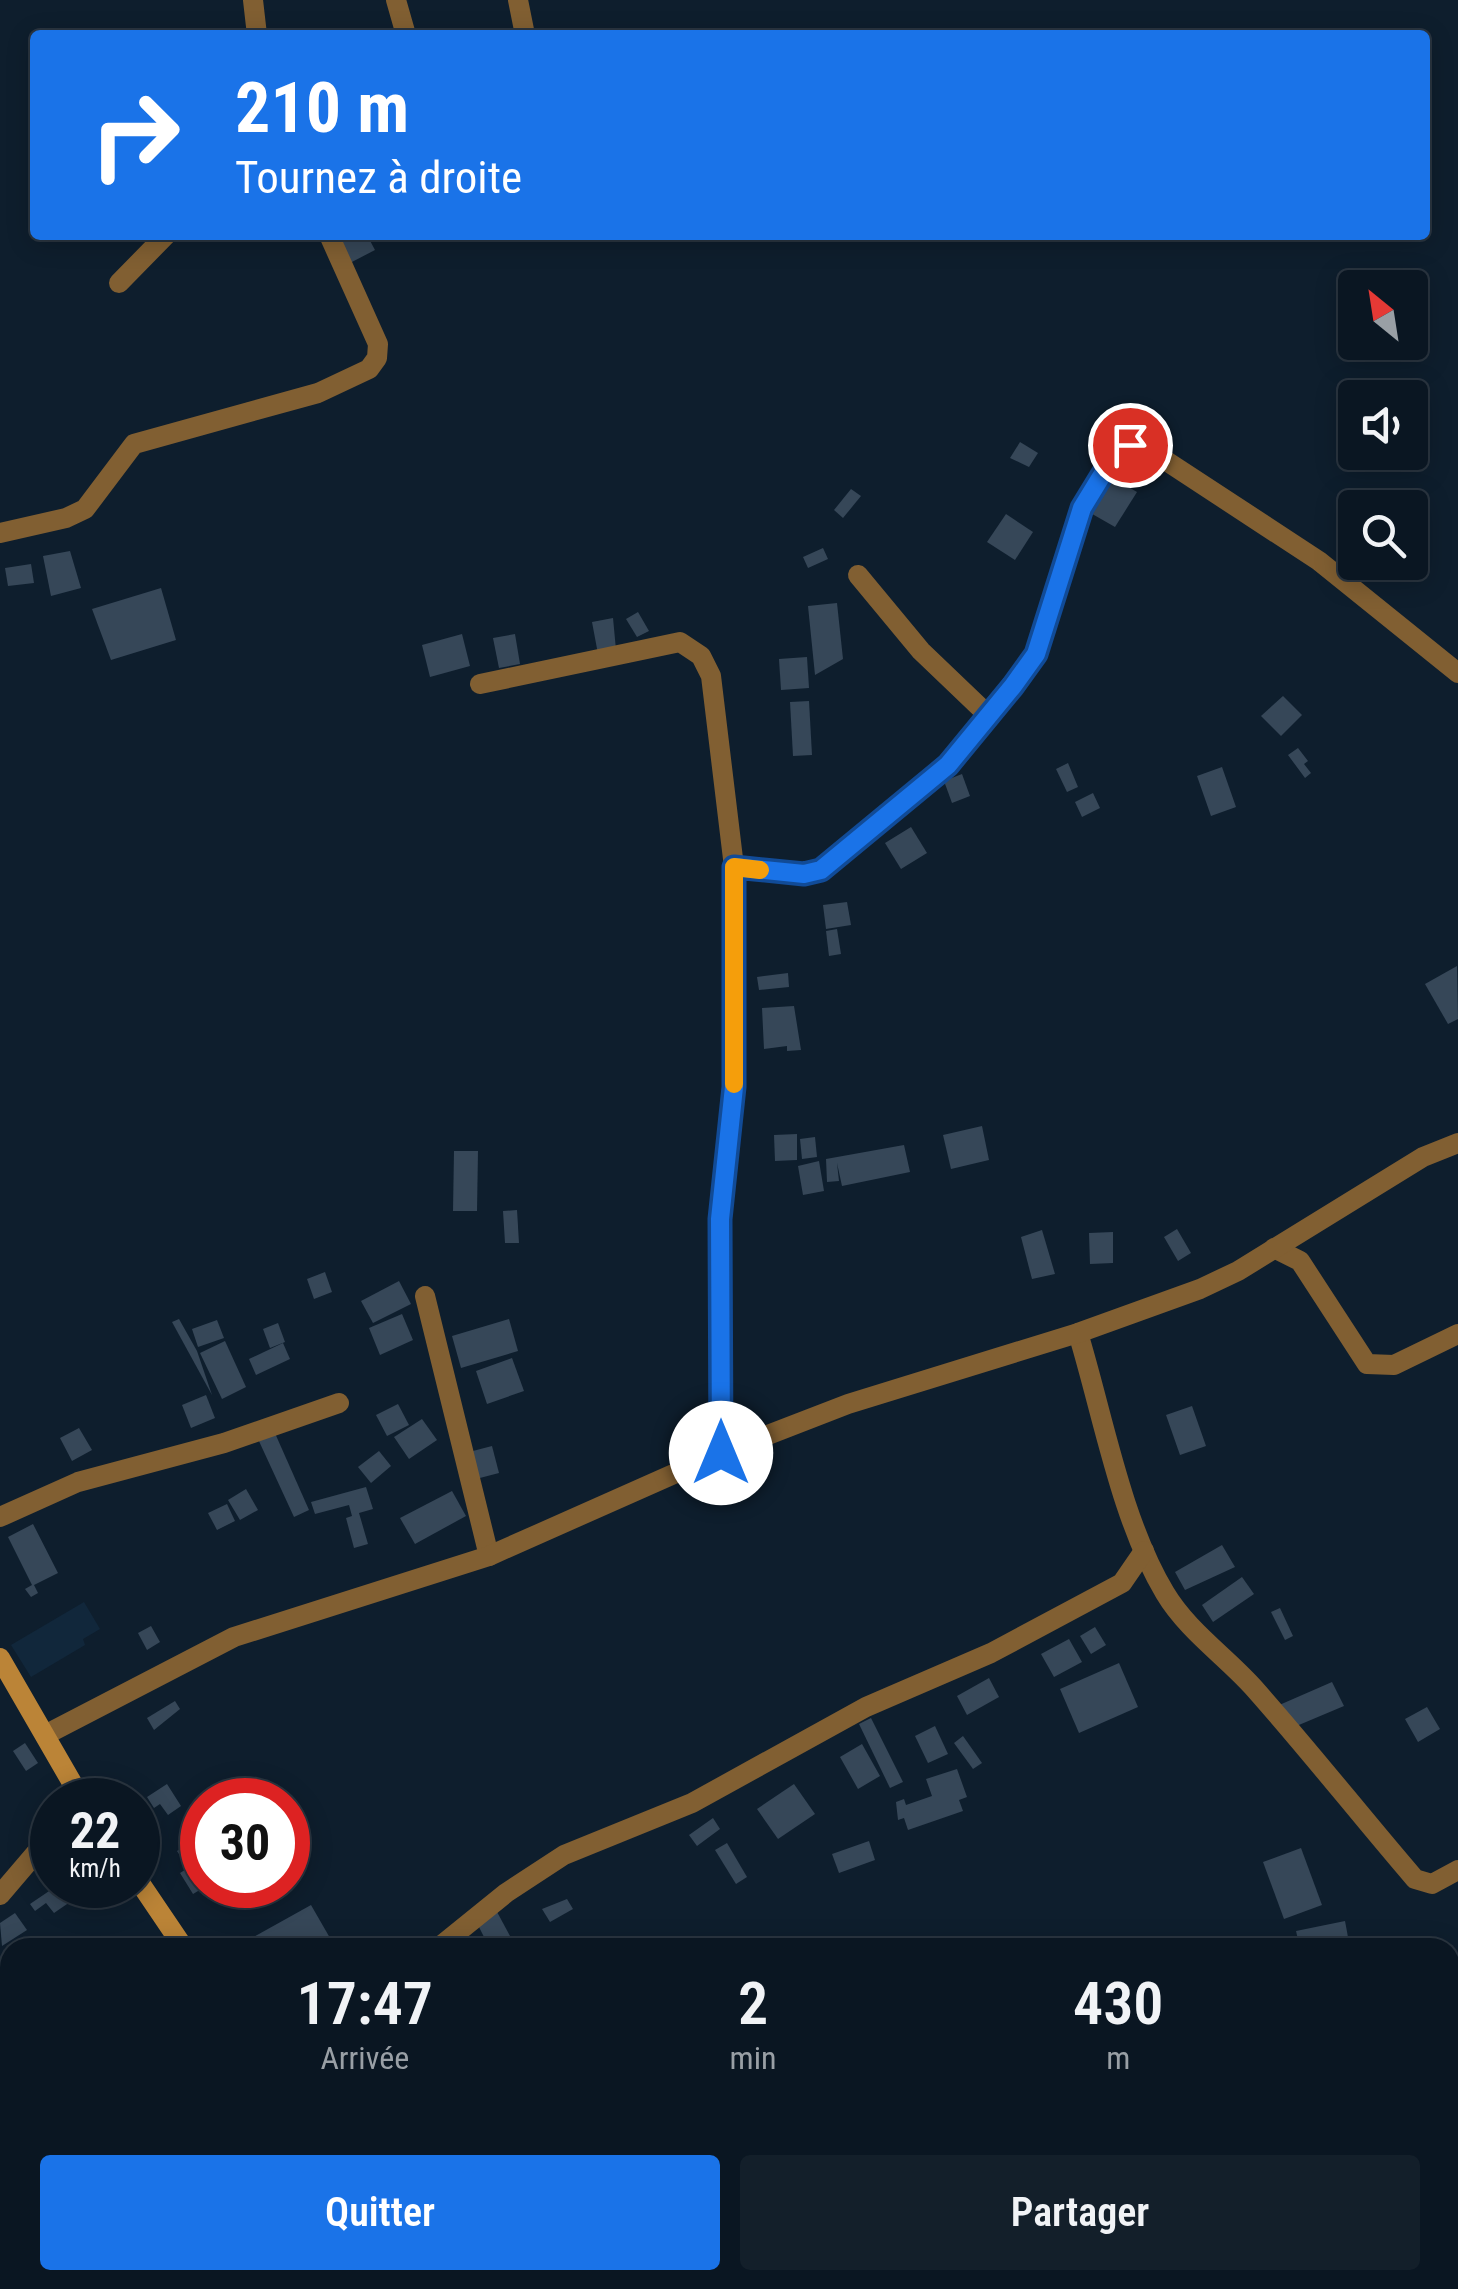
<!DOCTYPE html>
<html lang="fr">
<head>
<meta charset="utf-8">
<style>
	body { margin:0; font-family:"Roboto Condensed",sans-serif; background:#131f2a; color:#f1f3f6; height:100vh; display:flex; flex-direction:column; font-size:38px; white-space:nowrap }
	* { box-sizing:border-box; margin:0 }
	p { font-size:32px; color:#999fa5 }
	.icon { flex:none; width:55px; height:55px; fill:none; stroke:currentColor; stroke-width:2; stroke-linecap:round; stroke-linejoin:round }
	.map { position:relative; flex:1; overflow:hidden }
	.drawer { position:absolute; left:0px; top:1938px; width:1460px; height:352px; display:flex; flex-direction:column; background:#0a1622; border-radius:30px 30px 0 0; box-shadow:0 5px 25px #0003,0 0 0 2px #2a3540 }
	.drawer>* { flex:none }
	.top-card { position:absolute; left:30px; top:30px; width:1400px; height:210px; border-radius:10px; box-shadow:0 5px 25px #0003,0 0 0 2px #2a3540; background:#1a73e8; color:#fff; overflow:hidden }
	.needle { width:65px; rotate:330deg }
	.controls { position:absolute; left:1338px; top:270px; display:grid; gap:20px }
	.controls a { display:grid; place-items:center; width:90px; height:90px; border-radius:10px; background:#0a1622; box-shadow:0 5px 25px #0003,0 0 0 2px #2a3540; font-size:50px }
	.speed { position:absolute; left:30px; top:1778px; display:flex; gap:20px; font-size:50px; font-weight:700; text-align:center }
	.speed>* { display:grid; place-content:center; width:130px; height:130px; border-radius:50%; background:#0a1622; box-shadow:0 5px 25px #0003,0 0 0 2px #2a3540; line-height:1 }
	.speed small { font-size:25px; font-weight:400 }
	.speed .limit { border:15px solid #d22; background:#fff; color:#111 }
	.pin { position:absolute; display:grid; place-items:center; width:85px; height:85px; color:#fff; margin:-42px; border:5px solid #fff; border-radius:50%; box-shadow:0 2px 10px #0007 }
	.me { position:absolute; width:110px; margin:-55px; rotate:0deg; stroke-linejoin:round; filter:drop-shadow(0 0 8px #0008) }
	.turn { display:flex; align-items:center; gap:35px; height:210px; padding:0 40px; font-size:45px }
	.turn .icon { width:130px; height:130px; stroke-width:2.5 }
	.turn b { display:block; font-size:70px; line-height:85px }
	.eta { display:flex; justify-content:space-evenly; align-items:center; height:170px; text-align:center }
	.eta b { font-size:60px; font-weight:600; line-height:70px }
	.action { display:flex; gap:20px; margin-top:auto; padding:20px 40px }
	.action a { flex:1; height:115px; border-radius:10px; background:#1a73e8; color:#fff; font-size:40px; font-weight:600; line-height:115px; text-align:center }
	.action a+a { background:#131f2a; color:#f1f3f6 }
	.map>svg:first-child { display:block }
	.built { fill:#11273b }
	.building { fill:#364758 }
	.lines { fill:none; stroke-linecap:round; stroke-linejoin:round }
	.street { stroke:#815f32; stroke-width:20 }
	.secondary { stroke:#bb8437; stroke-width:20 }
	.route-casing { stroke:#114b97; stroke-width:25 }
	.route { stroke:#1a73e8; stroke-width:18 }
	.slow { stroke:#f59e0b; stroke-width:18 }
</style>
</head>
<body>
<div class="map">
<svg width="1458" height="2289" viewBox="0 0 1458 2289">
	<rect width="100%" height="100%" fill="#0e1e2d"/>
	<path class="built" d="M 84,1602 L 100,1629 L 83,1639 L 85,1645 L 31,1677 L 11,1645 Z"/>
	<g class="building">
		<path d="M 350,235 L 367,235 L 375,250 L 350,263 L 339,241 Z"/>
		<path d="M 1020,442 L 1038,453 L 1029,467 L 1010,458 Z"/>
		<path d="M 1108,475 L 1137,492 L 1115,527 L 1087,511 Z"/>
		<path d="M 851,489 L 861,496 L 843,518 L 834,510 Z"/>
		<path d="M 1006,514 L 1033,532 L 1015,560 L 987,542 Z"/>
		<path d="M 823,548 L 828,559 L 808,568 L 803,557 Z"/>
		<path d="M 70,551 L 81,588 L 51,596 L 43,556 Z"/>
		<path d="M 31,564 L 34,583 L 8,586 L 5,568 Z"/>
		<path d="M 161,588 L 176,640 L 111,660 L 92,609 Z"/>
		<path d="M 837,603 L 843,659 L 815,675 L 808,606 Z"/>
		<path d="M 638,612 L 649,631 L 637,637 L 626,619 Z"/>
		<path d="M 613,618 L 616,650 L 598,654 L 592,622 Z"/>
		<path d="M 462,634 L 470,666 L 430,677 L 422,645 Z"/>
		<path d="M 515,634 L 520,664 L 499,668 L 493,638 Z"/>
		<path d="M 807,657 L 809,688 L 781,690 L 779,659 Z"/>
		<path d="M 1283,696 L 1302,715 L 1281,736 L 1261,716 Z"/>
		<path d="M 809,701 L 812,755 L 793,756 L 790,702 Z"/>
		<path d="M 1298,748 L 1308,761 L 1304,764 L 1311,773 L 1305,778 L 1288,755 Z"/>
		<path d="M 1068,763 L 1078,787 L 1067,792 L 1056,769 Z"/>
		<path d="M 1222,767 L 1236,807 L 1211,816 L 1197,776 Z"/>
		<path d="M 962,774 L 970,796 L 952,803 L 944,781 Z"/>
		<path d="M 1093,793 L 1100,808 L 1082,817 L 1075,802 Z"/>
		<path d="M 911,827 L 927,853 L 901,869 L 885,843 Z"/>
		<path d="M 847,902 L 851,925 L 826,929 L 823,905 Z"/>
		<path d="M 837,929 L 841,954 L 829,956 L 826,931 Z"/>
		<path d="M 1457,966 L 1458,1019 L 1448,1024 L 1425,984 Z"/>
		<path d="M 788,973 L 789,987 L 759,990 L 757,977 Z"/>
		<path d="M 794,1006 L 801,1050 L 787,1051 L 787,1046 L 764,1049 L 762,1008 Z"/>
		<path d="M 982,1126 L 989,1160 L 951,1169 L 943,1135 Z"/>
		<path d="M 797,1134 L 797,1160 L 775,1161 L 774,1135 Z"/>
		<path d="M 815,1137 L 817,1157 L 802,1159 L 800,1139 Z"/>
		<path d="M 904,1145 L 910,1172 L 842,1186 L 837,1163 L 839,1181 L 827,1182 L 826,1159 Z"/>
		<path d="M 454,1151 L 478,1151 L 477,1211 L 453,1211 Z"/>
		<path d="M 819,1161 L 824,1191 L 803,1195 L 798,1166 Z"/>
		<path d="M 517,1210 L 519,1243 L 505,1243 L 503,1211 Z"/>
		<path d="M 1177,1229 L 1191,1253 L 1178,1261 L 1164,1237 Z"/>
		<path d="M 1042,1230 L 1055,1274 L 1032,1279 L 1021,1237 Z"/>
		<path d="M 1113,1232 L 1113,1263 L 1090,1264 L 1089,1233 Z"/>
		<path d="M 325,1272 L 332,1292 L 314,1299 L 307,1279 Z"/>
		<path d="M 399,1281 L 411,1304 L 373,1323 L 361,1301 Z"/>
		<path d="M 402,1314 L 413,1340 L 380,1355 L 369,1328 Z"/>
		<path d="M 179,1319 L 197,1351 L 212,1395 L 172,1322 Z"/>
		<path d="M 509,1319 L 518,1351 L 461,1368 L 452,1336 Z"/>
		<path d="M 217,1320 L 224,1338 L 198,1347 L 192,1329 Z"/>
		<path d="M 278,1323 L 285,1342 L 270,1348 L 263,1329 Z"/>
		<path d="M 225,1341 L 246,1387 L 222,1399 L 200,1353 Z"/>
		<path d="M 283,1343 L 290,1359 L 256,1375 L 249,1359 Z"/>
		<path d="M 512,1358 L 524,1391 L 487,1404 L 476,1371 Z"/>
		<path d="M 206,1395 L 215,1418 L 191,1428 L 182,1405 Z"/>
		<path d="M 398,1404 L 409,1425 L 387,1436 L 376,1415 Z"/>
		<path d="M 1192,1406 L 1206,1446 L 1180,1455 L 1166,1415 Z"/>
		<path d="M 422,1419 L 437,1440 L 409,1459 L 394,1437 Z"/>
		<path d="M 79,1428 L 92,1450 L 72,1461 L 60,1438 Z"/>
		<path d="M 274,1431 L 309,1510 L 294,1517 L 258,1439 Z"/>
		<path d="M 492,1446 L 499,1473 L 476,1479 L 469,1452 Z"/>
		<path d="M 379,1451 L 391,1466 L 371,1483 L 358,1467 Z"/>
		<path d="M 366,1487 L 373,1509 L 359,1513 L 368,1544 L 354,1548 L 346,1518 L 352,1516 L 349,1505 L 315,1514 L 311,1502 Z"/>
		<path d="M 246,1489 L 258,1510 L 240,1520 L 228,1500 Z"/>
		<path d="M 452,1491 L 466,1516 L 415,1544 L 400,1518 Z"/>
		<path d="M 227,1504 L 235,1521 L 217,1530 L 208,1513 Z"/>
		<path d="M 33,1524 L 58,1573 L 34,1585 L 38,1593 L 31,1597 L 25,1589 L 32,1585 L 8,1537 Z"/>
		<path d="M 1222,1545 L 1235,1567 L 1185,1590 L 1175,1572 Z"/>
		<path d="M 1242,1577 L 1254,1594 L 1213,1622 L 1202,1605 Z"/>
		<path d="M 1280,1608 L 1293,1636 L 1285,1640 L 1271,1612 Z"/>
		<path d="M 151,1626 L 160,1642 L 147,1650 L 138,1633 Z"/>
		<path d="M 1095,1627 L 1106,1645 L 1091,1654 L 1080,1636 Z"/>
		<path d="M 1069,1639 L 1082,1662 L 1054,1677 L 1041,1654 Z"/>
		<path d="M 1119,1663 L 1138,1707 L 1079,1733 L 1060,1689 Z"/>
		<path d="M 989,1678 L 999,1697 L 967,1715 L 957,1696 Z"/>
		<path d="M 1332,1682 L 1344,1706 L 1287,1730 L 1277,1706 Z"/>
		<path d="M 175,1701 L 180,1709 L 154,1730 L 147,1718 Z"/>
		<path d="M 1427,1707 L 1440,1729 L 1418,1742 L 1405,1719 Z"/>
		<path d="M 871,1718 L 903,1782 L 890,1788 L 859,1724 Z"/>
		<path d="M 935,1726 L 948,1754 L 928,1763 L 915,1736 Z"/>
		<path d="M 963,1736 L 982,1763 L 973,1769 L 954,1743 Z"/>
		<path d="M 25,1743 L 38,1763 L 26,1771 L 13,1751 Z"/>
		<path d="M 862,1744 L 880,1776 L 858,1789 L 840,1757 Z"/>
		<path d="M 957,1769 L 967,1797 L 959,1800 L 963,1811 L 908,1830 L 904,1818 L 898,1820 L 896,1802 L 904,1799 L 906,1805 L 932,1796 L 926,1779 Z"/>
		<path d="M 167,1784 L 181,1806 L 168,1815 L 160,1804 L 154,1808 L 147,1797 Z"/>
		<path d="M 794,1784 L 815,1814 L 778,1839 L 757,1809 Z"/>
		<path d="M 713,1818 L 720,1829 L 697,1846 L 689,1835 Z"/>
		<path d="M 202,1835 L 202,1885 L 208,1885 L 193,1894 L 180,1873 L 188,1868 L 177,1851 Z"/>
		<path d="M 869,1841 L 875,1860 L 839,1873 L 832,1854 Z"/>
		<path d="M 727,1843 L 747,1877 L 736,1884 L 715,1850 Z"/>
		<path d="M 1301,1848 L 1322,1905 L 1284,1919 L 1263,1862 Z"/>
		<path d="M 58,1885 L 70,1902 L 54,1913 L 46,1903 L 35,1911 L 30,1904 Z"/>
		<path d="M 567,1899 L 573,1909 L 550,1922 L 542,1909 Z"/>
		<path d="M 311,1905 L 330,1938 L 313,1948 L 253,1948 L 248,1940 Z"/>
		<path d="M 496,1910 L 510,1936 L 489,1947 L 476,1921 Z"/>
		<path d="M 15,1913 L 27,1930 L 2,1946 L 0,1923 Z"/>
		<path d="M 1345,1921 L 1350,1948 L 1300,1948 L 1296,1931 Z"/>
		<path d="M 10,1983 L 10,2036 L 0,2042 L 0,1988 Z"/>
		<path d="M 18,2280 L 69,2280 L 52,2289 L 44,2289 L 39,2281 L 24,2289 Z"/>
		<path d="M 297,2280 L 356,2280 L 337,2289 L 302,2289 Z"/>
	</g>
	<g class="lines">
		<g class="street">
			<path d="M 253,0 L 257,35"/>
			<path d="M 396,0 L 406,35"/>
			<path d="M 518,0 L 525,35"/>
			<path d="M 119,283 L 166,235"/>
			<path d="M 0,533 L 66,518 L 85,509 L 134,444 L 318,393 L 369,369 L 377,358 L 378,344 L 329,235"/>
			<path d="M 858,575 L 921,651 L 990,717"/>
			<path d="M 480,684 L 680,642 L 701,656 L 711,676 L 734,867 L 734,1087 L 720,1219 L 721,1453"/>
			<path d="M 734,867 L 804,874 L 821,870 L 948,765 L 1036,654 L 1082,508 L 1115,454 L 1130,445 L 1145,447 L 1319,561 L 1458,673"/>
			<path d="M 1274,1248 L 1300,1261 L 1367,1364 L 1394,1365 L 1458,1334"/>
			<path d="M 425,1296 L 489,1556"/>
			<path d="M 1078,1333 C 1103,1415 1121,1520 1165,1593 C 1187,1630 1225,1656 1253,1687 C 1309,1750 1360,1815 1415,1879 L 1432,1884 L 1458,1870"/>
			<path d="M 0,1517 L 78,1482 L 224,1443 L 339,1403"/>
			<path d="M 45,1735 L 234,1637 L 489,1556 L 721,1453 L 848,1404 L 1078,1333 L 1200,1289 L 1238,1271 L 1423,1157 L 1458,1143"/>
			<path d="M 0,1895 L 52,1834"/>
			<path d="M 438,1948 L 506,1893 L 564,1855 L 692,1803 L 866,1707 L 991,1653 L 1122,1583 L 1144,1551"/>
			<path d="M 1450,2121 L 1458,2118"/>
			<path d="M 1020,2280 L 1023,2289"/>
			<path d="M 499,2289 L 512,2280"/>
		</g>
		<g class="secondary">
			<path d="M 0,1658 L 82,1800"/>
			<path d="M 138,1880 L 184,1948"/>
			<path d="M 416,2280 L 422,2289"/>
		</g>
	</g>
	<g class="lines">
		<g class="route-casing">
			<path id="route" d="M 721,1453 L 720,1219 L 734,1087 L 734,867 L 804,874 L 821,870 L 948,765 L 1013,686 L 1036,654 L 1082,508 L 1115,454 L 1130,445"/>
		</g>
		<use href="#route" class="route"/>
		<path class="slow" d="M 734,1084 L 734,867 L 760,870"/>
	</g>
</svg>
<div class="controls">
<a><svg class="needle" viewBox="-14 -14 28 28"><path d="M0-13l5 13h-10z" fill="#e53935"/><path d="M0 13l5-13h-10z" fill="#999fa5"/></svg></a>
<a><svg class="icon" aria-label="sound" viewBox="0 0 24 24"><path d="M4 9h4l5-4v14l-5-4H4zM17 9q2 3 0 6"/></svg></a>
<a><svg class="icon" aria-label="search" viewBox="0 0 24 24"><circle cx="10" cy="10" r="6"/><path d="M15 15l6 6"/></svg></a>
</div>
<div class="speed"><div>22<small>km/h</small></div><div class="limit">30</div></div>
<div class="pin" style="left:1130px;top:445px;background:#d93025"><svg class="icon" aria-label="arrive" viewBox="0 0 24 24"><path d="M6 21V4h12l-3 4 3 4H6"/></svg></div>
<svg class="me" style="left:721px;top:1453px" viewBox="-20 -20 40 40"><circle r="19" fill="#fff"/><path d="M0-13L10 11 0 6-10 11z" fill="#1a73e8"/></svg>
<div class="top-card">
<div class="turn"><svg class="icon" aria-label="right" viewBox="0 0 24 24"><path d="M7 20v-9h11M14 6l5 5-5 5"/></svg><div><b>210 m</b>Tournez à droite</div></div>
</div>
<section class="drawer">
<div class="eta">
<div><b>17:47</b><p>Arrivée</p></div>
<div><b>2</b><p>min</p></div>
<div><b>430</b><p>m</p></div>
</div>
<div class="action"><a>Quitter</a><a>Partager</a></div>
</section>
</div>
</body>
</html>
